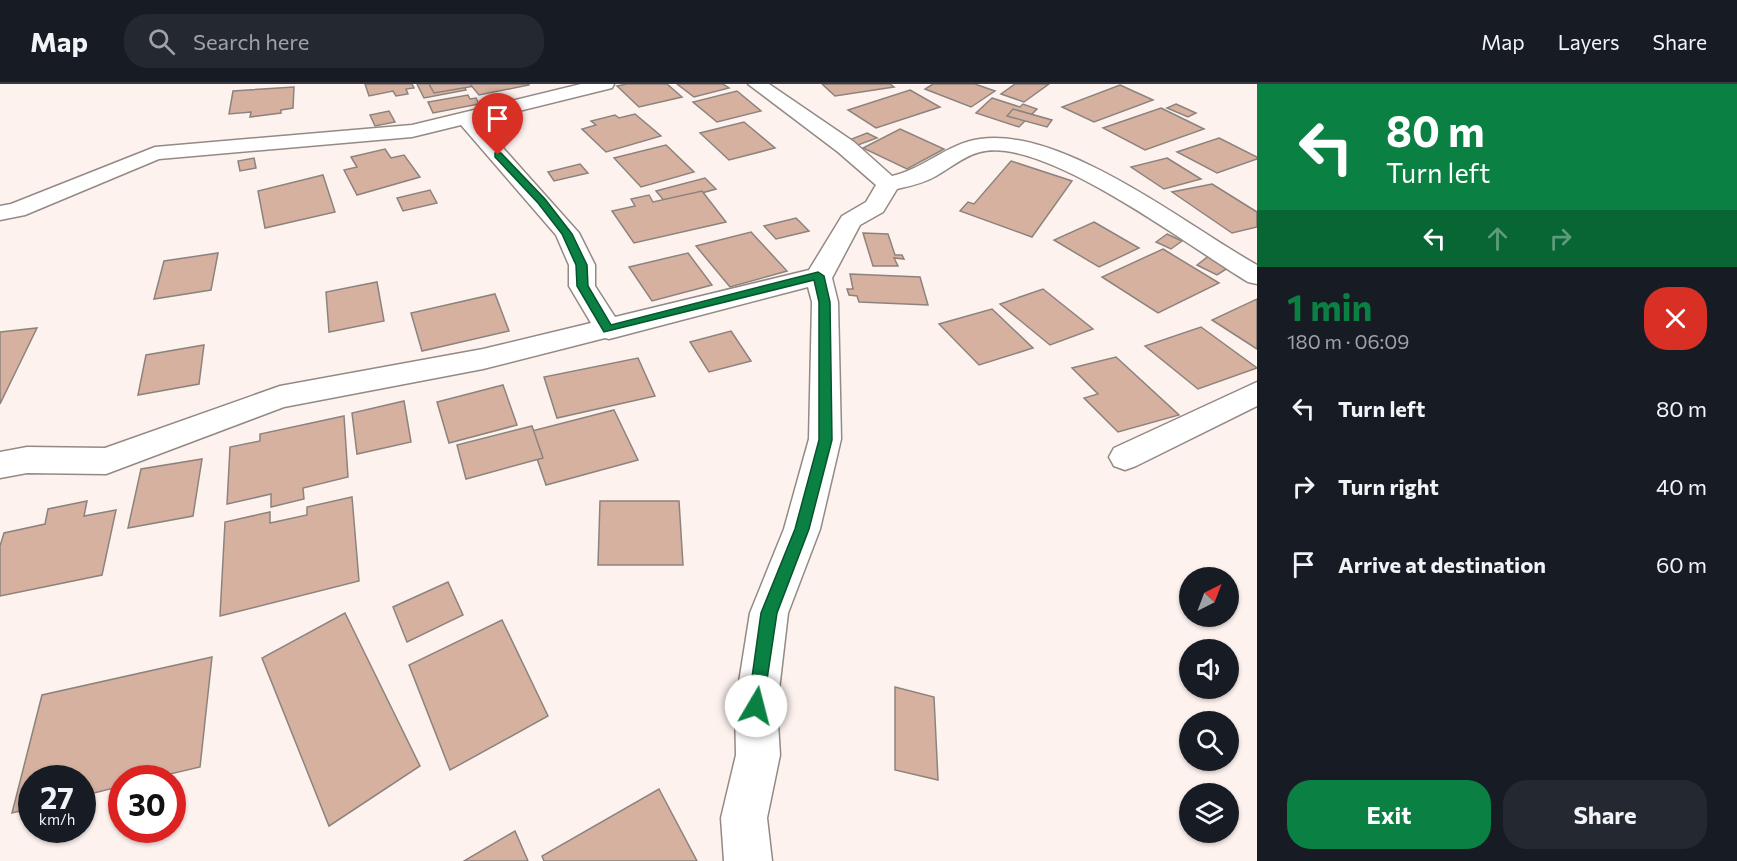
<!DOCTYPE html>
<html lang="en">
<head>
<meta charset="utf-8">
<style>
	body { margin:0; font-family:Commissioner,sans-serif; background:#242831; color:#f1f3f6; height:100vh; display:flex; flex-direction:column; font-size:22px; white-space:nowrap }
	* { box-sizing:border-box; margin:0 }
	p { font-size:20px; color:#9ea1a6 }
	.icon { flex:none; width:33px; height:33px; fill:none; stroke:currentColor; stroke-width:2; stroke-linecap:round; stroke-linejoin:round }
	.map { position:relative; flex:1; overflow:hidden }
	.details { display:flex; flex-direction:column; background:#171b24; width:480px }
	.details>* { flex:none }
	.guide { background:#0b8043; color:#fff; overflow:hidden }
	.needle { width:39px; rotate:42deg }
	.tools { position:absolute; left:1179px; top:483px; display:grid; gap:12px }
	.tools a { display:grid; place-items:center; width:60px; height:60px; border-radius:50%; background:#171b24; box-shadow:0 2px 4px #0004; font-size:30px }
	.speed { position:absolute; left:18px; top:681px; display:flex; gap:12px; font-size:30px; font-weight:700; text-align:center }
	.speed>* { display:grid; place-content:center; width:78px; height:78px; border-radius:50%; background:#171b24; box-shadow:0 2px 4px #0004; line-height:1 }
	.speed small { font-size:15px; font-weight:400 }
	.speed .limit { border:9px solid #d22; background:#fff; color:#111 }
	.pin { position:absolute; display:grid; place-items:center; width:51px; height:51px; color:#fff; margin:-62px -26px; border-radius:50% 50% 50% 0; rotate:-45deg; box-shadow:0 0 6px #0007 }
	.pin .icon { rotate:45deg }
	.me { position:absolute; width:66px; margin:-33px; rotate:8deg; stroke-linejoin:round; filter:drop-shadow(0 0 4px #0008) }
	.turn { display:flex; align-items:center; gap:21px; height:126px; padding:0 30px; font-size:27px }
	.turn .icon { width:78px; height:78px; stroke-width:2.5 }
	.turn b { display:block; font-size:42px; line-height:51px }
	.lanes { display:flex; align-items:center; height:57px; padding:0 30px; background:#0003; justify-content:center; gap:30px; direction:ltr }
	.lanes .off { opacity:.35 }
	.round { display:grid; place-items:center; flex:none; width:63px; height:63px; border-radius:24px; background:#242831 }
	.head { display:flex; align-items:center; justify-content:space-between; height:102px; padding:0 30px }
	h1 { font-size:36px; font-weight:700; line-height:45px; color:#0b8043 }
	.primary-button { display:flex; gap:12px; margin-top:auto; padding:12px 30px }
	.primary-button a { flex:1; height:69px; border-radius:24px; background:#0b8043; color:#fff; font-size:24px; font-weight:700; line-height:69px; text-align:center }
	.primary-button a+a { background:#242831; color:#f1f3f6 }
	ul { padding:0; list-style:none }
	li { display:flex; align-items:center; gap:18px; height:78px; padding:0 30px }
	li div { flex:1 }
	li b { display:block; font-size:22px }
	li em { font-style:normal }
	header { display:flex; align-items:center; gap:36px; box-sizing:border-box; height:84px; padding:0 30px; background:#171b24; border-bottom:2px solid #363941 }
	header strong { font-size:28px }
	nav { display:flex; gap:33px; margin-inline-start:auto; font-size:21px }
	.search { width:420px; height:54px; background:#242831; display:flex; align-items:center; gap:15px; box-sizing:border-box; padding:0 21px; border-radius:24px; color:#9ea1a6; font-size:22px }
	main { display:flex; flex:1; min-height:0 }
	.map>svg:first-child { display:block }
	.building { fill:#d6b19f; stroke:#8c837f; stroke-width:1.5 }
	.lines { fill:none; stroke-linecap:round; stroke-linejoin:round }
	.street-casing { stroke:#938a85; stroke-width:3 }
	.street { fill:#fff; fill-rule:evenodd }
	.route { fill:#0b8043; stroke:#07532c; stroke-width:1.5 }
</style>
</head>
<body>
<header>
<strong>Map</strong>
<div class="search"><svg class="icon" aria-label="search" viewBox="0 0 24 24"><circle cx="10" cy="10" r="6"/><path d="M15 15l6 6"/></svg>Search here</div>
<nav><a>Map</a><a>Layers</a><a>Share</a></nav>
</header>
<main>
<div class="map">
<svg width="1257" height="777" viewBox="0 0 1257 777">
	<rect width="100%" height="100%" fill="#fdf2ee"/>
	<g class="building">
		<path d="M 365,0 L 412,0 L 414,4 L 406,5 L 408,10 L 396,12 L 393,7 L 369,12 Z"/>
		<path d="M 417,0 L 463,0 L 466,6 L 424,14 Z"/>
		<path d="M 429,0 L 474,0 L 475,2 L 434,9 Z"/>
		<path d="M 470,0 L 529,0 L 529,1 L 479,11 Z"/>
		<path d="M 627,0 L 667,0 L 682,13 L 639,23 L 617,2 Z"/>
		<path d="M 677,0 L 723,0 L 729,4 L 694,13 Z"/>
		<path d="M 822,0 L 890,0 L 894,3 L 835,12 Z"/>
		<path d="M 933,0 L 975,0 L 995,7 L 971,23 L 925,5 Z"/>
		<path d="M 1015,0 L 1049,0 L 1024,18 L 1001,10 Z"/>
		<path d="M 1120,1 L 1153,16 L 1094,38 L 1062,23 Z"/>
		<path d="M 294,3 L 293,24 L 281,26 L 281,29 L 250,33 L 251,28 L 229,30 L 233,7 Z"/>
		<path d="M 910,6 L 940,23 L 876,44 L 848,26 Z"/>
		<path d="M 737,7 L 761,27 L 717,38 L 693,18 Z"/>
		<path d="M 468,11 L 470,15 L 476,14 L 479,20 L 433,29 L 428,18 Z"/>
		<path d="M 992,14 L 1020,23 L 1023,20 L 1037,25 L 1019,43 L 976,29 Z"/>
		<path d="M 1176,20 L 1196,29 L 1188,33 L 1167,24 Z"/>
		<path d="M 1161,24 L 1204,45 L 1145,66 L 1103,44 Z"/>
		<path d="M 1013,25 L 1052,36 L 1047,43 L 1007,32 Z"/>
		<path d="M 389,27 L 395,38 L 375,42 L 370,31 Z"/>
		<path d="M 635,30 L 661,52 L 606,68 L 582,45 L 596,41 L 591,37 L 615,31 L 619,34 Z"/>
		<path d="M 744,38 L 775,64 L 729,76 L 700,49 Z"/>
		<path d="M 900,45 L 944,65 L 907,85 L 863,64 Z"/>
		<path d="M 867,49 L 877,54 L 858,61 L 849,56 Z"/>
		<path d="M 1219,54 L 1257,73 L 1257,75 L 1217,89 L 1177,68 Z"/>
		<path d="M 666,61 L 694,88 L 641,103 L 614,74 Z"/>
		<path d="M 385,65 L 391,74 L 404,71 L 420,93 L 357,111 L 344,86 L 357,83 L 351,73 Z"/>
		<path d="M 254,74 L 256,84 L 240,87 L 238,77 Z"/>
		<path d="M 1167,74 L 1201,95 L 1164,105 L 1131,83 Z"/>
		<path d="M 1011,77 L 1072,97 L 1032,153 L 960,127 L 968,118 L 974,120 Z"/>
		<path d="M 580,80 L 588,89 L 554,97 L 548,88 Z"/>
		<path d="M 323,91 L 335,128 L 265,144 L 258,107 Z"/>
		<path d="M 705,94 L 716,105 L 666,119 L 656,107 Z"/>
		<path d="M 1212,100 L 1257,128 L 1257,143 L 1232,149 L 1172,108 Z"/>
		<path d="M 430,106 L 437,119 L 403,127 L 397,114 Z"/>
		<path d="M 702,107 L 726,138 L 634,159 L 612,127 L 635,122 L 631,115 L 649,111 L 653,118 Z"/>
		<path d="M 796,134 L 809,147 L 776,155 L 764,142 Z"/>
		<path d="M 1094,138 L 1139,164 L 1099,183 L 1054,156 Z"/>
		<path d="M 751,148 L 787,187 L 730,203 L 696,162 Z"/>
		<path d="M 863,149 L 888,150 L 895,171 L 902,171 L 904,175 L 894,174 L 898,182 L 873,182 Z"/>
		<path d="M 1167,150 L 1182,157 L 1171,165 L 1156,158 Z"/>
		<path d="M 1163,165 L 1219,199 L 1158,229 L 1102,193 Z"/>
		<path d="M 218,169 L 211,206 L 154,215 L 164,177 Z"/>
		<path d="M 688,169 L 712,201 L 652,217 L 629,183 Z"/>
		<path d="M 1210,171 L 1231,182 L 1217,191 L 1197,181 Z"/>
		<path d="M 850,190 L 920,193 L 928,221 L 859,218 L 857,212 L 849,211 L 847,205 L 853,205 Z"/>
		<path d="M 377,198 L 384,237 L 329,248 L 326,208 Z"/>
		<path d="M 1043,205 L 1093,245 L 1050,261 L 1000,220 Z"/>
		<path d="M 495,210 L 509,247 L 422,267 L 411,229 Z"/>
		<path d="M 1257,215 L 1257,265 L 1212,236 Z"/>
		<path d="M 992,225 L 1033,264 L 979,281 L 939,240 Z"/>
		<path d="M 1201,243 L 1257,284 L 1198,305 L 1145,262 Z"/>
		<path d="M 37,244 L 0,320 L 0,248 Z"/>
		<path d="M 731,247 L 751,277 L 709,288 L 690,258 Z"/>
		<path d="M 204,261 L 199,300 L 138,311 L 146,271 Z"/>
		<path d="M 1116,273 L 1179,331 L 1118,348 L 1084,314 L 1098,310 L 1072,284 Z"/>
		<path d="M 638,274 L 655,312 L 557,334 L 544,293 Z"/>
		<path d="M 503,301 L 517,341 L 449,359 L 437,318 Z"/>
		<path d="M 404,317 L 411,358 L 357,370 L 352,329 Z"/>
		<path d="M 614,326 L 638,376 L 546,401 L 528,348 Z"/>
		<path d="M 344,332 L 348,393 L 303,404 L 304,415 L 271,423 L 271,410 L 227,420 L 230,363 L 260,357 L 260,350 Z"/>
		<path d="M 532,342 L 543,374 L 466,395 L 457,361 Z"/>
		<path d="M 202,375 L 193,432 L 128,444 L 141,385 Z"/>
		<path d="M 352,413 L 359,497 L 220,532 L 225,438 L 270,428 L 270,439 L 307,431 L 307,423 Z"/>
		<path d="M 87,417 L 84,432 L 116,426 L 102,491 L 0,512 L 0,462 L 4,449 L 45,440 L 48,425 Z"/>
		<path d="M 600,417 L 679,417 L 683,481 L 598,481 Z"/>
		<path d="M 448,498 L 463,531 L 407,558 L 393,523 Z"/>
		<path d="M 345,529 L 420,682 L 329,742 L 262,574 Z"/>
		<path d="M 502,536 L 548,632 L 450,686 L 409,581 Z"/>
		<path d="M 212,573 L 200,683 L 153,694 L 122,694 L 122,702 L 82,712 L 82,694 L 32,694 L 32,724 L 12,729 L 42,611 Z"/>
		<path d="M 895,603 L 934,613 L 938,696 L 895,686 Z"/>
		<path d="M 659,705 L 697,777 L 544,777 L 542,772 Z"/>
		<path d="M 515,747 L 528,777 L 464,777 Z"/>
	</g>
	<g class="lines">
		<g class="street-casing">
			<g id="street">
				<path d="M 581,0 L 614,0 L 612,4 L 479,37 L 579,149 L 595,181 L 595,202 L 615,233 L 809,186 L 842,132 L 866,118 L 876,101 L 838,68 L 748,0 L 769,0 L 854,58 L 892,92 C 924,85 948,59 980,55 C 1063,43 1186,141 1257,181 L 1257,200 L 1248,198 C 1191,164 1044,51 980,68 C 964,72 950,84 936,92 C 924,99 910,102 897,105 L 883,128 L 860,141 L 832,194 L 838,218 L 841,355 L 820,445 L 788,529 L 777,623 L 780,671 L 767,734 L 772,777 L 724,777 L 721,734 L 736,671 L 735,623 L 750,529 L 784,445 L 809,355 L 812,218 L 808,203 L 609,255 L 605,254 L 483,285 L 284,323 L 106,390 L 27,389 L 0,394 L 0,368 L 27,363 L 105,364 L 280,302 L 483,265 L 591,239 L 569,202 L 569,181 L 556,151 L 461,41 L 412,53 L 159,75 L 25,131 L 0,136 L 0,122 L 11,120 L 155,63 L 412,41 Z"/>
				<path d="M 1257,298 L 1257,322 L 1136,382 L 1125,386 L 1114,382 L 1109,373 L 1114,364 Z"/>
			</g>
		</g>
		<use href="#street" class="street"/>
	</g>
	<path class="route" d="M 495,69 L 501,69 L 545,115 L 572,150 L 587,181 L 588,202 L 611,241 L 818,188 L 824,192 L 830,218 L 832,356 L 809,445 L 777,529 L 762,629 L 756,631 L 750,629 L 748,622 L 761,529 L 795,445 L 819,356 L 819,218 L 814,196 L 604,248 L 577,202 L 576,181 L 562,150 L 538,119 L 495,73 Z"/>
</svg>
<div class="tools">
<a><svg class="needle" viewBox="-14 -14 28 28"><path d="M0-13l5 13h-10z" fill="#e53935"/><path d="M0 13l5-13h-10z" fill="#9ea1a6"/></svg></a>
<a><svg class="icon" aria-label="sound" viewBox="0 0 24 24"><path d="M4 9h4l5-4v14l-5-4H4zM17 9q2 3 0 6"/></svg></a>
<a><svg class="icon" aria-label="search" viewBox="0 0 24 24"><circle cx="10" cy="10" r="6"/><path d="M15 15l6 6"/></svg></a>
<a><svg class="icon" aria-label="layers" viewBox="0 0 24 24"><path d="M12 4l9 5-9 5-9-5zM3 14l9 5 9-5"/></svg></a>
</div>
<div class="speed"><div>27<small>km/h</small></div><div class="limit">30</div></div>
<div class="pin" style="left:498px;top:71px;background:#d93025"><svg class="icon" aria-label="arrive" viewBox="0 0 24 24"><path d="M6 21V4h12l-3 4 3 4H6"/></svg></div>
<svg class="me" style="left:756px;top:622px" viewBox="-20 -20 40 40"><circle r="19" fill="#fff"/><path d="M0-13L10 11 0 6-10 11z" fill="#0b8043"/></svg>
</div>
<section class="details">
<div class="guide">
<div class="turn"><svg class="icon" aria-label="left" viewBox="0 0 24 24"><path d="M17 20v-9H6M10 6l-5 5 5 5"/></svg><div><b>80 m</b>Turn left</div></div>
<div class="lanes"><svg class="icon" aria-label="left" viewBox="0 0 24 24"><path d="M17 20v-9H6M10 6l-5 5 5 5"/></svg><svg class="icon off" aria-label="ahead" viewBox="0 0 24 24"><path d="M12 20V5M6 11l6-6 6 6"/></svg><svg class="icon off" aria-label="right" viewBox="0 0 24 24"><path d="M7 20v-9h11M14 6l5 5-5 5"/></svg></div>
</div>
<div class="head"><div><h1>1 min</h1><p>180 m · 06:09</p></div><a class="round" style="background:#d93025;color:#fff"><svg class="icon" aria-label="close" viewBox="0 0 24 24"><path d="M6 6l12 12M18 6L6 18"/></svg></a></div>
<ul>
<li><svg class="icon" aria-label="left" viewBox="0 0 24 24"><path d="M17 20v-9H6M10 6l-5 5 5 5"/></svg><div><b>Turn left</b></div><em>80 m</em></li>
<li><svg class="icon" aria-label="right" viewBox="0 0 24 24"><path d="M7 20v-9h11M14 6l5 5-5 5"/></svg><div><b>Turn right</b></div><em>40 m</em></li>
<li><svg class="icon" aria-label="arrive" viewBox="0 0 24 24"><path d="M6 21V4h12l-3 4 3 4H6"/></svg><div><b>Arrive at destination</b></div><em>60 m</em></li>
</ul>
<div class="primary-button"><a>Exit</a><a>Share</a></div>
</section>
</main>
</body>
</html>
